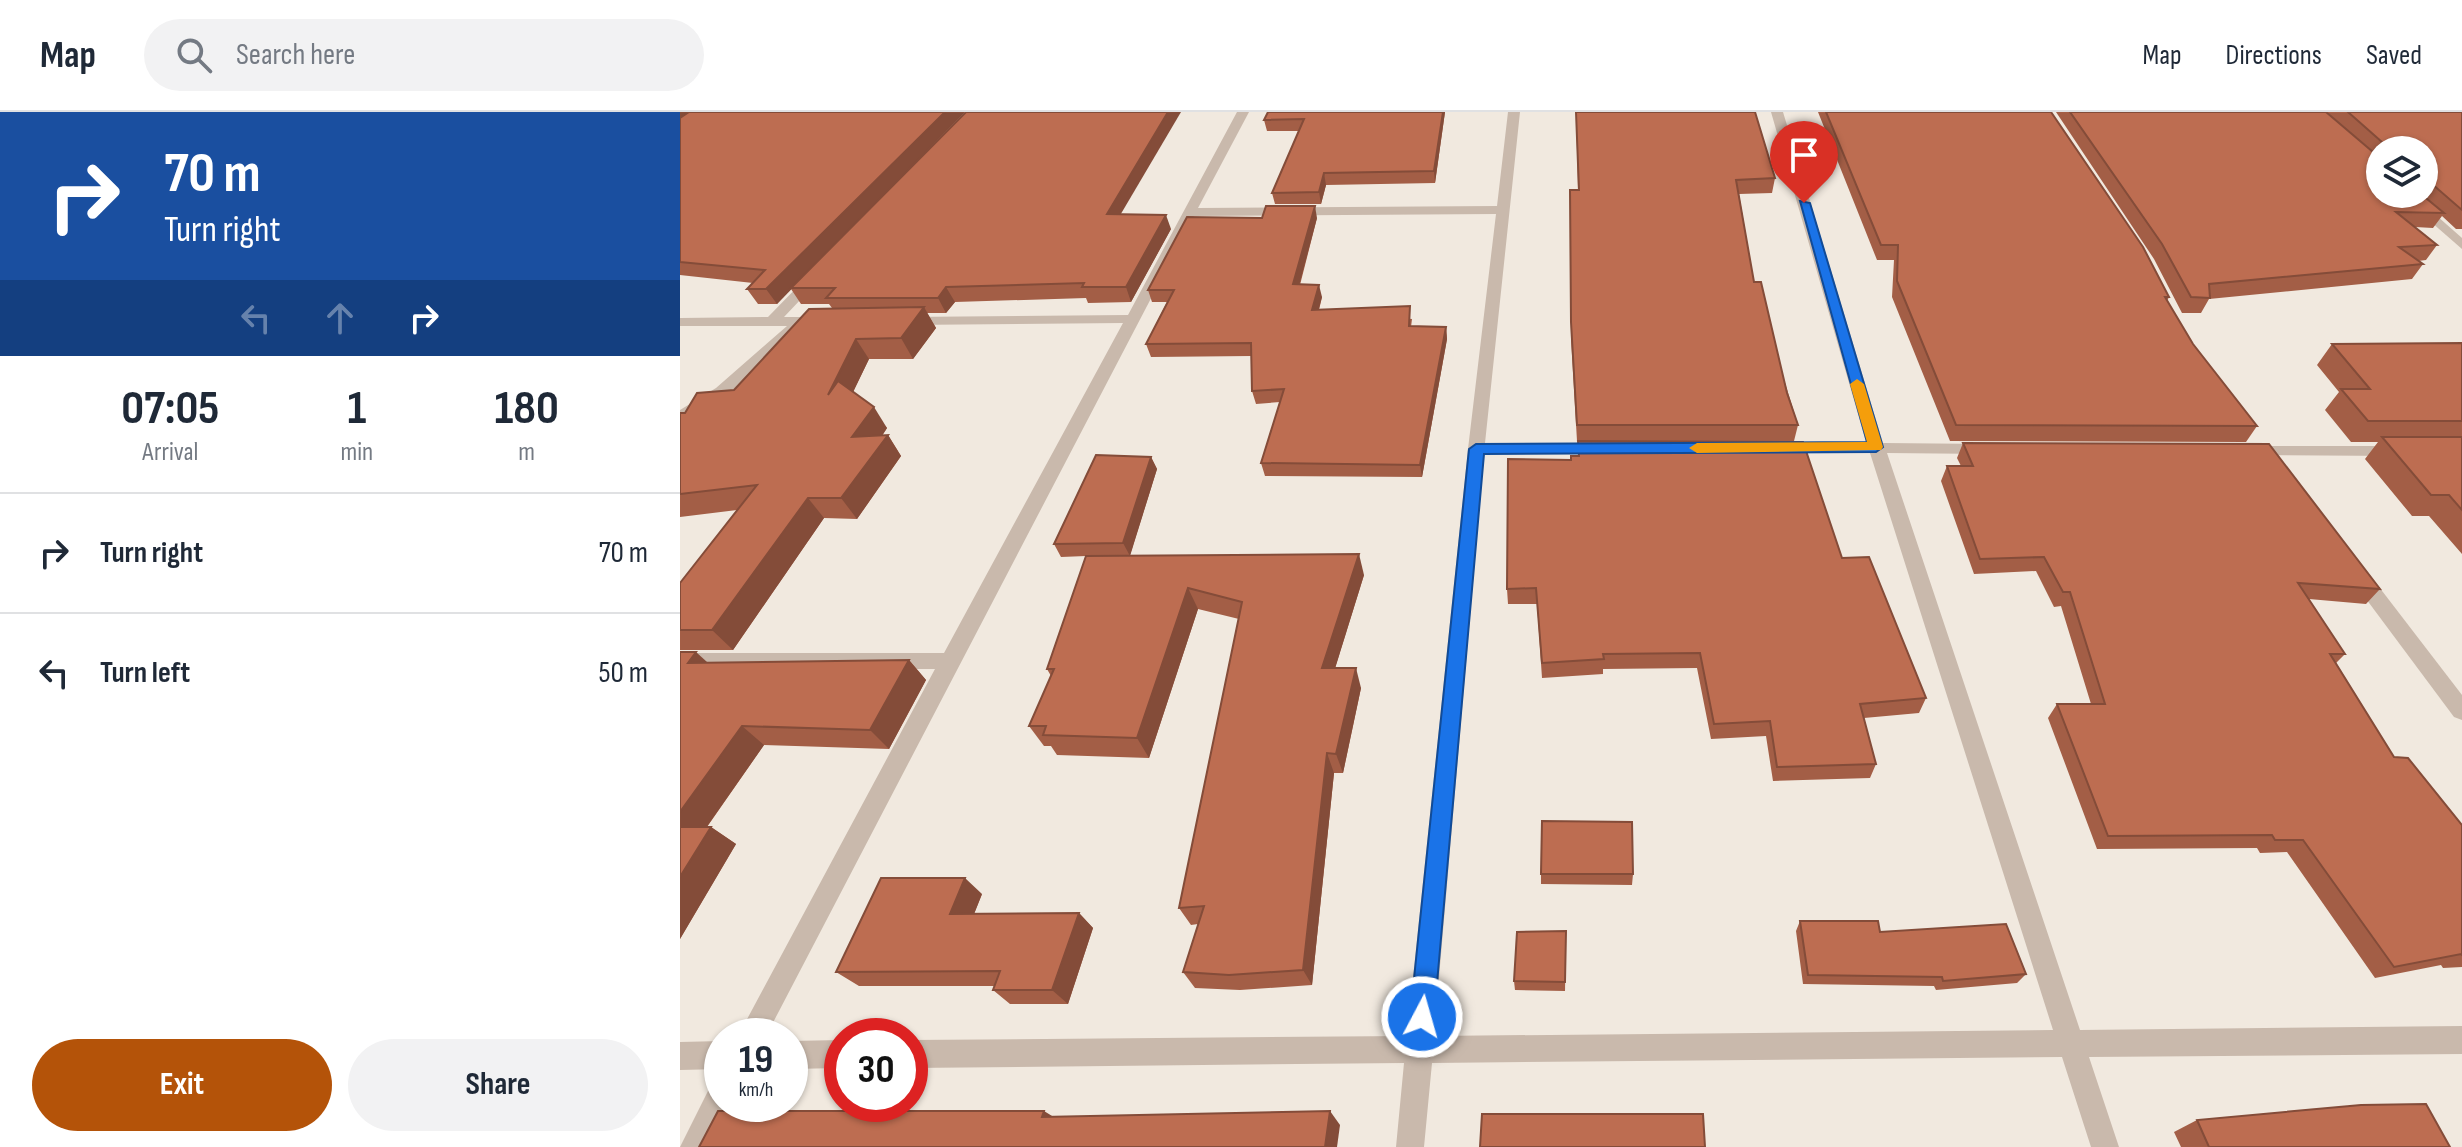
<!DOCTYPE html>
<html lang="en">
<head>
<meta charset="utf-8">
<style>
	body { margin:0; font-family:"Sofia Sans Condensed",sans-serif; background:#f2f2f3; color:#1f2937; height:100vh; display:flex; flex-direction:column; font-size:30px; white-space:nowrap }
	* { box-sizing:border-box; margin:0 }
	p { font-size:26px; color:#747a83 }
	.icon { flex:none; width:44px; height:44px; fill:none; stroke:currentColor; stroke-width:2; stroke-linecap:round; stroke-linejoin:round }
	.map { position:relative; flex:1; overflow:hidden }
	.panel { display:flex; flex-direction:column; background:#fff; width:680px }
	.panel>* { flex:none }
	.hud { background:#1a4fa0; color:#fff; overflow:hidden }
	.controls { position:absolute; left:1686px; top:24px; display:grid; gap:16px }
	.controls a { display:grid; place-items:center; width:72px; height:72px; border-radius:50%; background:#fff; box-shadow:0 2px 6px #0004; font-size:40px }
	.speed { position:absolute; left:24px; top:906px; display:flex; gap:16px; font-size:40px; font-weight:700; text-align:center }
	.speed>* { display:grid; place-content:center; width:104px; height:104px; border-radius:50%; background:#fff; box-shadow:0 2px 6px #0004; line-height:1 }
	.speed small { font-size:20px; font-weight:400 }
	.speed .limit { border:12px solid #d22; background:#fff; color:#111 }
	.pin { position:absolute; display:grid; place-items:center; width:68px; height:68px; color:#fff; margin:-82px -34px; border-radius:50% 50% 50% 0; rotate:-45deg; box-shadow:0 0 8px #0007 }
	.pin .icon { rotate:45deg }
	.me { position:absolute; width:88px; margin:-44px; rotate:6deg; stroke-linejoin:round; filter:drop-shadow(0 0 6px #0008) }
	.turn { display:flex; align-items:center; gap:28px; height:168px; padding:0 32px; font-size:36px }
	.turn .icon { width:104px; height:104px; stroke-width:2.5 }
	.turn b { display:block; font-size:56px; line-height:68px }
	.lanes { display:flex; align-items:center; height:76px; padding:0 32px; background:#0003; justify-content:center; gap:40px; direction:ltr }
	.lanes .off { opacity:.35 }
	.eta { display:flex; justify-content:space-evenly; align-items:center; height:136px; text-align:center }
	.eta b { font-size:48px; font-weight:700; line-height:56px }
	.primary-button { display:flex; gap:16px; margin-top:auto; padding:16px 32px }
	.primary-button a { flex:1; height:92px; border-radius:48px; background:#b45309; color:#fff; font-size:32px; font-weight:700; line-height:92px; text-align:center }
	.primary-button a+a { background:#f2f2f3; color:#1f2937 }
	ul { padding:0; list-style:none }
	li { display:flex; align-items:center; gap:24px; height:120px; padding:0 32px; border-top:2px solid #e0e1e3 }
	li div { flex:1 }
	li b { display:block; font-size:30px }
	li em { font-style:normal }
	header { display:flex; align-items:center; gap:48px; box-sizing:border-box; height:112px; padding:0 40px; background:#fff; border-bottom:2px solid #e0e1e3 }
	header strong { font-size:38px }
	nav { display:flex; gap:44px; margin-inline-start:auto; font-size:28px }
	.search { width:560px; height:72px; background:#f2f2f3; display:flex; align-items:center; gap:20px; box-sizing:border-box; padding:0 28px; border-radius:44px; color:#747a83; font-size:30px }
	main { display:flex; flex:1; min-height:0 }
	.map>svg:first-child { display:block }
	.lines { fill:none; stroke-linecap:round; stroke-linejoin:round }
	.street { fill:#c9b9ac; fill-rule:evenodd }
	.wall { fill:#a35e46; fill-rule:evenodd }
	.shaded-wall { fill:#844c39 }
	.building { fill:#bd6d51; stroke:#844c39; stroke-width:2 }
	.route { fill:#1a73e8; stroke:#114b97; stroke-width:2 }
	.slow { fill:#f59e0b }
</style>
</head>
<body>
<header>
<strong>Map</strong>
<div class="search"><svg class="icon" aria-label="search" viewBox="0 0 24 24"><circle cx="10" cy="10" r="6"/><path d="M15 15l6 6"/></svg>Search here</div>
<nav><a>Map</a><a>Directions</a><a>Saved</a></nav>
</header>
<main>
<section class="panel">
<div class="hud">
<div class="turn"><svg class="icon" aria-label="right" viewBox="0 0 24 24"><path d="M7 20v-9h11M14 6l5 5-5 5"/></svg><div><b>70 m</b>Turn right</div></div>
<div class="lanes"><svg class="icon off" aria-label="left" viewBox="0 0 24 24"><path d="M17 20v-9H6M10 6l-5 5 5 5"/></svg><svg class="icon off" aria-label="ahead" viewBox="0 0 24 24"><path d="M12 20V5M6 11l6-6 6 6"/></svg><svg class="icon" aria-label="right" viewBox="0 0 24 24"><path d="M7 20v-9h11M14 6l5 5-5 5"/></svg></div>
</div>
<div class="eta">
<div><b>07:05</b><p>Arrival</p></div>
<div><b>1</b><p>min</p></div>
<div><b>180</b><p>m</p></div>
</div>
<ul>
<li><svg class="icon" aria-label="right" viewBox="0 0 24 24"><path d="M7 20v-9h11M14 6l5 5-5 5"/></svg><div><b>Turn right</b></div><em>70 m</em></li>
<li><svg class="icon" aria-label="left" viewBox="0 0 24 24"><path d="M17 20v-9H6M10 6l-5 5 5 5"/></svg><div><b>Turn left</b></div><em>50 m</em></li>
</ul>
<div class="primary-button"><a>Exit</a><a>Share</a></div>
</section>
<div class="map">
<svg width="1782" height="1035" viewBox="0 0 1782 1035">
	<rect width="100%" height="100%" fill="#f1e9df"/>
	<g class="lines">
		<g class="street">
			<path d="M 557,0 L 569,0 L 518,96 L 817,94 L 828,0 L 840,0 L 805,331 L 924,331 L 932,336 L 924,341 L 804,342 L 754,924 L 1373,918 L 1190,341 L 1100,340 L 1092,335 L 1100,330 L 1186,330 L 1091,0 L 1103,0 L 1203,331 L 1308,332 L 1316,337 L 1308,342 L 1207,341 L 1400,918 L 1782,914 L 1782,942 L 1409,945 L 1439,1035 L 1411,1035 L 1382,945 L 752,951 L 744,1035 L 716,1035 L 724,951 L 230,956 L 230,928 L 727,924 L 788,337 L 816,102 L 514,104 L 86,924 L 58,924 L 255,557 L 0,557 L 0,541 L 264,541 L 443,211 L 226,213 L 219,209 L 226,205 L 448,203 Z"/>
			<path d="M 1719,82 L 1732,82 L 1782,126 L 1782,137 Z"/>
			<path d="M 133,163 L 140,167 L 104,205 L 142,205 L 149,209 L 147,212 L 125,214 L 48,282 L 0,310 L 0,298 L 36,276 L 107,214 L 0,214 L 0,206 L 88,205 L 128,164 Z"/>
			<path d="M 1568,334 L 1716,334 L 1724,339 L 1716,344 L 1562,343 L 1560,339 Z"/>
			<path d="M 1679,456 L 1686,458 L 1782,583 L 1782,608 L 1774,605 L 1672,468 L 1669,463 L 1672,458 Z"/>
			<path d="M 162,928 L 162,956 L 110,957 L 110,929 Z"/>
			<path d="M 42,929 L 42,957 L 0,958 L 0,930 Z"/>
			<path d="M 42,967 L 42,992 L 51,992 L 29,1035 L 0,1035 L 32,971 Z"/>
		</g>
	</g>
	<g class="wall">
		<path d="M 0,0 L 441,102 L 491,117 L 451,190 L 408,191 L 406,186 L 275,190 L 266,201 L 247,201 L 256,216 L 233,247 L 189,247 L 173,280 L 207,316 L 202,324 L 208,323 L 221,344 L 177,407 L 144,406 L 53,538 L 0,538 L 0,471 L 57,398 L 0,405 L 0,301 L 5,301 L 54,278 L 152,196 L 149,192 L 121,192 L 111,177 L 97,192 L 78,192 L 67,177 L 73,171 L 0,163 Z"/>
		<path d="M 588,0 L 765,0 L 755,71 L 646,73 L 641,92 L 595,92 L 592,81 L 619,19 L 587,19 L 584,8 Z"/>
		<path d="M 896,0 L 1095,66 L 1092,81 L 1059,82 L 1074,170 L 1118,313 L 1114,329 L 897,329 L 891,226 L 890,93 L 898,78 Z"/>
		<path d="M 1138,0 L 1371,0 L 1489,185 L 1487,189 L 1513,232 L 1577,314 L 1566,330 L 1270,329 L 1212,185 L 1214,148 L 1197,148 Z"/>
		<path d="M 1376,0 L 1782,0 L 1782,117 L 1776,117 L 1762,104 L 1753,116 L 1735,115 L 1757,133 L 1746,148 L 1738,149 L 1743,152 L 1732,167 L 1529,187 L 1521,201 L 1502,201 L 1474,147 ZM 1700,38 L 1744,38 L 1744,82 L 1700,82 Z"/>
		<path d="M 637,106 L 620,173 L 642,185 L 639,198 L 732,207 L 731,215 L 766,215 L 767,227 L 742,365 L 585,364 L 581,351 L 600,290 L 576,292 L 572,279 L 571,244 L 471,245 L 466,232 L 487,190 L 472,190 L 468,178 Z"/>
		<path d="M 1782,231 L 1782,442 L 1749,404 L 1732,404 L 1685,347 L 1698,330 L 1671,330 L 1645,298 L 1659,280 L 1637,253 L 1652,232 Z"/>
		<path d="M 898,329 L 1162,446 L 1246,586 L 1239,601 L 1184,606 L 1196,652 L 1190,666 L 1093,669 L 1086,624 L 1031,627 L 1017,556 L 923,557 L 923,562 L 862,566 L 857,492 L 828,492 L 827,477 L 891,348 L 898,344 Z"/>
		<path d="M 1283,331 L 1700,477 L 1686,492 L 1629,487 L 1665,542 L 1656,551 L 1714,645 L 1782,713 L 1782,855 L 1763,856 L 1761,853 L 1695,866 L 1607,740 L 1580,741 L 1577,736 L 1417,737 L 1368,606 L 1377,592 L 1411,592 L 1381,494 L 1374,495 L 1356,459 L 1294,462 L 1261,369 L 1267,354 L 1281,354 L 1277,346 Z"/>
		<path d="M 471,345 L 477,357 L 450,443 L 684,463 L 655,556 L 681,576 L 663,661 L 654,661 L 632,873 L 560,878 L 515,876 L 503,860 L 518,812 L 511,813 L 499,796 L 559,507 L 518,497 L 469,646 L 377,643 L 371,634 L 364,634 L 349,614 L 371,564 L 367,557 L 406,444 L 381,445 L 374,432 Z"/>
		<path d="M 229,548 L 246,568 L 209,637 L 84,633 L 27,715 L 31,715 L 56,732 L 0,827 L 28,551 Z"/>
		<path d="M 861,762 L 953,762 L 952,773 L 861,772 Z"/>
		<path d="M 302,782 L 294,802 L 399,801 L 413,816 L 388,892 L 330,892 L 313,878 L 314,874 L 179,874 L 156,860 Z"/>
		<path d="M 1120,809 L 1200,820 L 1346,862 L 1337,871 L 1256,878 L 1254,874 L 1123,872 L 1116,819 Z"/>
		<path d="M 886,819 L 885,879 L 835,878 L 834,869 Z"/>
		<path d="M 1517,1008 L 1770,1035 L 1501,1035 L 1494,1020 Z"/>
	</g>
	<g class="shaded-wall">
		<path d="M 0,0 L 14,0 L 0,10 Z"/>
		<path d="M 265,0 L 285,0 L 97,192 L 86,177 Z"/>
		<path d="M 488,0 L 501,0 L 432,117 L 427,102 Z"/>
		<path d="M 763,0 L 765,0 L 755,71 L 754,59 Z"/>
		<path d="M 644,61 L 646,73 L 641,92 L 639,80 Z"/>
		<path d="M 635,94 L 637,106 L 616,185 L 613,172 Z"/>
		<path d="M 486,103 L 491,117 L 451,190 L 446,175 Z"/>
		<path d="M 639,173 L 642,185 L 635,211 L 632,198 Z"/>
		<path d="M 266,175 L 275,190 L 266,201 L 258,186 Z"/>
		<path d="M 244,195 L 256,216 L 233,247 L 221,226 Z"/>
		<path d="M 766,215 L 767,227 L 742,365 L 740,353 Z"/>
		<path d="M 176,227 L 189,247 L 162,303 L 148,283 Z"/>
		<path d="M 194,295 L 207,316 L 187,346 L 172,325 Z"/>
		<path d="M 208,323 L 221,344 L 177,407 L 161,386 Z"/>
		<path d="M 471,345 L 477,357 L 450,444 L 443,431 Z"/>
		<path d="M 128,386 L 144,406 L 53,538 L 32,518 Z"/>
		<path d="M 679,442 L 684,463 L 649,576 L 642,556 Z"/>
		<path d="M 508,476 L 518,497 L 469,646 L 457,626 Z"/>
		<path d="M 16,540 L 38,560 L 8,551 Z"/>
		<path d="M 229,548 L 246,568 L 209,637 L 190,618 Z"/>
		<path d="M 676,556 L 681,576 L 663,661 L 656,642 Z"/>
		<path d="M 62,614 L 84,633 L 14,733 L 0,723 L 0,700 Z"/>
		<path d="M 647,641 L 654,661 L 632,873 L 623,858 Z"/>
		<path d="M 31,715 L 56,732 L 0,827 L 0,765 Z"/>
		<path d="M 285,766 L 302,782 L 288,817 L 270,802 Z"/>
		<path d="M 399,801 L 413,816 L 388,892 L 372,878 Z"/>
		<path d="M 364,999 L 385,1012 L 362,1005 Z"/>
		<path d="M 650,999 L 660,1013 L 657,1035 L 645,1035 Z"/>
	</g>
	<g class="building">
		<path d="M 9,0 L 265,0 L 86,177 L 67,177 L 85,158 L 0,150 L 0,6 Z"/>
		<path d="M 286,0 L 488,0 L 427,102 L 486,103 L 446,175 L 402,175 L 404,171 L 266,175 L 258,186 L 146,186 L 155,176 L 111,176 Z"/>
		<path d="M 588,0 L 763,0 L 754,59 L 644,61 L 639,80 L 592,81 L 624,7 L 584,8 Z"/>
		<path d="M 896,0 L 1075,0 L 1095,66 L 1056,68 L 1074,170 L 1081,170 L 1107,281 L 1118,313 L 897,313 L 891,210 L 890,78 L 899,78 Z"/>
		<path d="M 1146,0 L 1371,0 L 1463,135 L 1489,185 L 1485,185 L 1513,232 L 1577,314 L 1276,313 L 1217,169 L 1218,133 L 1201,133 Z"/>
		<path d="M 1390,0 L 1646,0 L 1700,46 L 1700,82 L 1741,82 L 1764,101 L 1716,100 L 1757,133 L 1719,135 L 1743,152 L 1529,172 L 1530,186 L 1511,185 L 1482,132 Z"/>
		<path d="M 1668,0 L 1782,0 L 1782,98 L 1744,65 L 1744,38 L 1711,38 Z"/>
		<path d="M 586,94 L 635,94 L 613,172 L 639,173 L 632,198 L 730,194 L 729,214 L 766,215 L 740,353 L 581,351 L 604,277 L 572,279 L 571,231 L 466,232 L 494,178 L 468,178 L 507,105 L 582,106 Z"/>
		<path d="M 244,195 L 221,226 L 176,227 L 148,283 L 158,269 L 194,295 L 172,325 L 208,323 L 161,386 L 128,386 L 32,518 L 0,518 L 0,471 L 77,373 L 0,382 L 0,301 L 5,301 L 17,281 L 54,278 L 129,197 Z"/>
		<path d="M 1782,231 L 1782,309 L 1688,309 L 1661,277 L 1690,277 L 1652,232 Z"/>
		<path d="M 1702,325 L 1782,325 L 1782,398 L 1769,383 L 1751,383 Z"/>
		<path d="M 898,329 L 1123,330 L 1162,446 L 1189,445 L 1246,586 L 1180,592 L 1196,652 L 1097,655 L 1090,609 L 1034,612 L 1020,541 L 923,542 L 924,547 L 862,551 L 856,476 L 827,477 L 828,347 L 891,348 L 891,344 L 899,344 Z"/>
		<path d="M 1283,331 L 1589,332 L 1700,477 L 1618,471 L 1665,542 L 1650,542 L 1714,645 L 1728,646 L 1782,713 L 1782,843 L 1781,842 L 1714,855 L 1623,728 L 1595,728 L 1592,723 L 1428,724 L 1377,592 L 1425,592 L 1390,480 L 1383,480 L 1364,445 L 1300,447 L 1267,354 L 1293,354 Z"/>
		<path d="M 416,343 L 471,345 L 443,431 L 374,432 Z"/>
		<path d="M 679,442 L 642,556 L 676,556 L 656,642 L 647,641 L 623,858 L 549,863 L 503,860 L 524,794 L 499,796 L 562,490 L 508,476 L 457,626 L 363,623 L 366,614 L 349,614 L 374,557 L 367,557 L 406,444 Z"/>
		<path d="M 0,540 L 16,540 L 8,551 L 229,548 L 190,618 L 62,614 L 0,700 Z"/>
		<path d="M 862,709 L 952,710 L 953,762 L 861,762 Z"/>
		<path d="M 0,715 L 31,715 L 0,765 Z"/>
		<path d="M 201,766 L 285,766 L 270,802 L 399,801 L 372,878 L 313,878 L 320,859 L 156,860 Z"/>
		<path d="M 1120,809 L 1198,809 L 1200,820 L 1326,812 L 1346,862 L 1263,869 L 1262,865 L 1128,863 Z"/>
		<path d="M 886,819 L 885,870 L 834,869 L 837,820 Z"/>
		<path d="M 1746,992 L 1770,1035 L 1529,1035 L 1517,1008 L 1681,993 Z"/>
		<path d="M 38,999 L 364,999 L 362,1005 L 650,999 L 645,1035 L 19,1035 Z"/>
		<path d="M 802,1002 L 1023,1002 L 1025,1035 L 800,1035 Z"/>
	</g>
	<path class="route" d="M 1120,89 L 1130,91 L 1203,335 L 1196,340 L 804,342 L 754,905 L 751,913 L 742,917 L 733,913 L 730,905 L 789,337 L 796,332 L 1187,330 Z"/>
	<path class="slow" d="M 1177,267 L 1184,272 L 1203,335 L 1201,338 L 1017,341 L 1009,336 L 1017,331 L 1187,330 L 1170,272 Z"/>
</svg>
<div class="controls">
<a><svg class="icon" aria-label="layers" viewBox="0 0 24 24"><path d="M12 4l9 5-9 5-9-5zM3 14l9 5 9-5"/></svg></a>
</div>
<div class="speed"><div>19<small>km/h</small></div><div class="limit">30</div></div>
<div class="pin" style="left:1124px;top:91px;background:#d93025"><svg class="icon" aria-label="arrive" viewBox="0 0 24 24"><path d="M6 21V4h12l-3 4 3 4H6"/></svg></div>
<svg class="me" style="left:742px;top:905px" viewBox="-20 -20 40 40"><circle r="17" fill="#1a73e8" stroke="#fff" stroke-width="3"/><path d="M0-11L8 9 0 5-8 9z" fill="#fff"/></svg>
</div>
</main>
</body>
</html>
